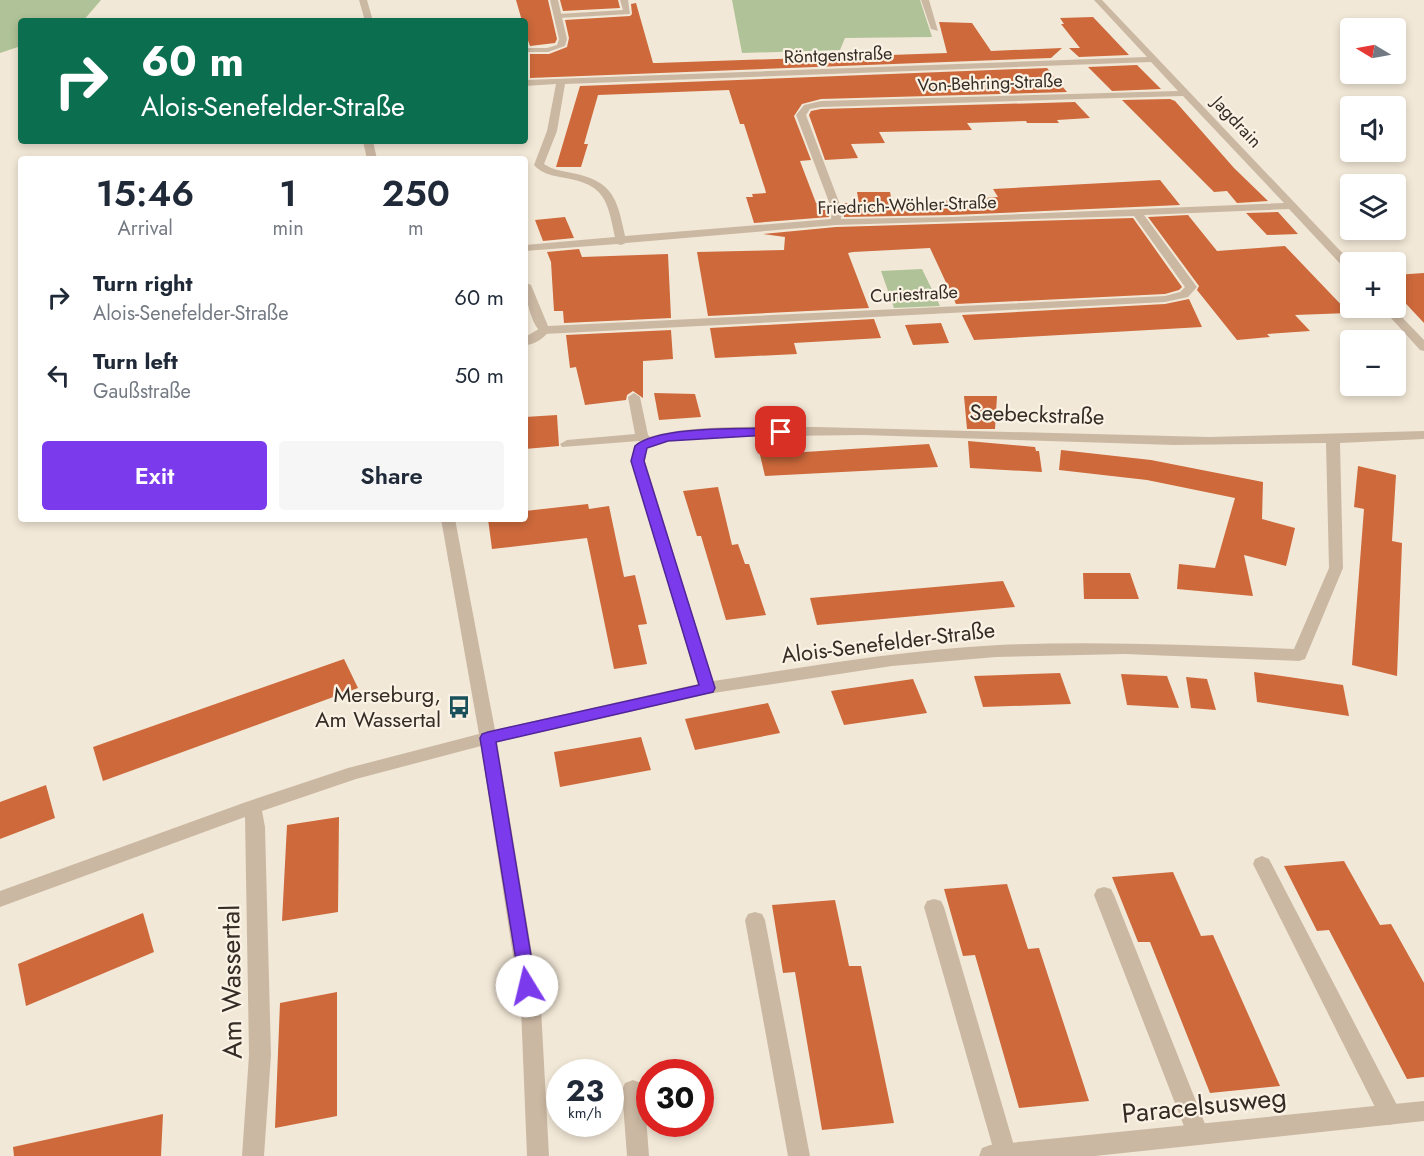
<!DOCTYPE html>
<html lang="en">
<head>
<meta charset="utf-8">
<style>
	body { margin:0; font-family:Jost,sans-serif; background:#f6f6f7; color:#1f2937; height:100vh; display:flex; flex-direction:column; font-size:22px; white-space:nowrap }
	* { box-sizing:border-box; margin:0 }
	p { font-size:20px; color:#747a83 }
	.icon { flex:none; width:33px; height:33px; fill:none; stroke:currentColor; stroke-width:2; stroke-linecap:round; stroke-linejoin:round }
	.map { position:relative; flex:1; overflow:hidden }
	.drawer { position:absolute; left:18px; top:156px; width:510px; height:366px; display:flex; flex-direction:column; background:#fff; border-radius:6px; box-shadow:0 3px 9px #0003 }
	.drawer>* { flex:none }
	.top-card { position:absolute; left:18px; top:18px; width:510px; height:126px; border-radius:6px; box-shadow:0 3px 9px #0003; background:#0b6e4f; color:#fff; overflow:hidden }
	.needle { width:39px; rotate:280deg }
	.controls { position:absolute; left:1340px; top:18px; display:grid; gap:12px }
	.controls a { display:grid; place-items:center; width:66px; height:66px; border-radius:6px; background:#fff; box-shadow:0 3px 9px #0003; font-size:30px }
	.speed { position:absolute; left:546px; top:1059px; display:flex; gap:12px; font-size:30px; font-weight:700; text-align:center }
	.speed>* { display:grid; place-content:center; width:78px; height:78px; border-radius:50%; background:#fff; box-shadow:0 3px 9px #0003; line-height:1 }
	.speed small { font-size:15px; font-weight:400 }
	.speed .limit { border:9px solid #d22; background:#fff; color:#111 }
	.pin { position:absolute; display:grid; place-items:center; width:51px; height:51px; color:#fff; margin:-26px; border-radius:12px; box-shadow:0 3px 9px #0006 }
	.me { position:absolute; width:66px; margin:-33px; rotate:351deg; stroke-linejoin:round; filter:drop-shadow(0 0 4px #0008) }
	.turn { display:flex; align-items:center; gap:21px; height:126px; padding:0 24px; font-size:27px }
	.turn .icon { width:78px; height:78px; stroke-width:2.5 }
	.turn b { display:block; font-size:42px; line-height:51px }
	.eta { display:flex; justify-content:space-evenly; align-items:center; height:102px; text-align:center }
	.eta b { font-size:36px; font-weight:600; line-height:42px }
	.button { display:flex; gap:12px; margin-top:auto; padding:12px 24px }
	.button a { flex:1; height:69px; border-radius:6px; background:#7c3aed; color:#fff; font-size:24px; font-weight:600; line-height:69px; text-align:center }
	.button a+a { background:#f6f6f7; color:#1f2937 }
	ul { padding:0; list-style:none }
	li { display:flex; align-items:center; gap:18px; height:78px; padding:0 24px }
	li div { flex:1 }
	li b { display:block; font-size:22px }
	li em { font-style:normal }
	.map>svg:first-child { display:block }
	.green { fill:#b0c297 }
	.building { fill:#cd693b }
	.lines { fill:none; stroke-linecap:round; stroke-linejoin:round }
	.lane { fill:#cbb8a3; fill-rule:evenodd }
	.street { fill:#cbb8a3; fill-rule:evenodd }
	.route { fill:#7c3aed; stroke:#51269a; stroke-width:1.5 }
	.labels { text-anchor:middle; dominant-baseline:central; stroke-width:4.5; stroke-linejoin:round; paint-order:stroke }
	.far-street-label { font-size:18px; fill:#352c25; stroke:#faf2e4 }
	.street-label { font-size:22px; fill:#352c25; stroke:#faf2e4 }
	.poi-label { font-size:22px; fill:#352c25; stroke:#faf2e4; text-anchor:end }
	.near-street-label { font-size:27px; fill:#352c25; stroke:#faf2e4 }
</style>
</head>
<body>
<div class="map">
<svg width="1424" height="1156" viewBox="0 0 1424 1156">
	<rect width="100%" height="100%" fill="#f2e8d7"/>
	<g class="green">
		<path d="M 0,0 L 101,0 L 83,21 L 21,21 L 21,46 L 0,53 Z"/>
		<path d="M 732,0 L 920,0 L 932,37 L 845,38 L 840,50 L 742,53 Z"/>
		<path d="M 922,269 L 940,306 L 894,308 L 881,271 Z"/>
	</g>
	<g class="building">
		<path d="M 516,0 L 548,0 L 557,39 L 555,43 L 530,46 L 525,32 L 525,21 L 522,21 Z"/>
		<path d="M 560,0 L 618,0 L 620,8 L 563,11 Z"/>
		<path d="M 636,3 L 653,63 L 657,63 L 947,53 L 939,22 L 972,23 L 991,51 L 1062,48 L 1051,58 L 530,78 L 530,54 L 549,54 L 567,47 L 569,38 L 565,20 L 630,16 L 632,14 L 631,4 Z"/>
		<path d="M 1093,17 L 1129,55 L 1079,57 L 1069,48 L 1080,48 L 1061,24 L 1064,24 L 1060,18 Z"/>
		<path d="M 1137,65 L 1161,89 L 1112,91 L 1088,67 Z"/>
		<path d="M 1047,68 L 1067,92 L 821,99 L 802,104 L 794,116 L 811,160 L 800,161 L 816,203 L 827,203 L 829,217 L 754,223 L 746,197 L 753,197 L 752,194 L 766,193 L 765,189 L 744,124 L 740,124 L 729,90 L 598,95 L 584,144 L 588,144 L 581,167 L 556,167 L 580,86 Z"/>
		<path d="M 1170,99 L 1175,101 L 1234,168 L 1268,201 L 1237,203 L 1227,191 L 1214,192 L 1122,100 Z"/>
		<path d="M 1075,102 L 1090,118 L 1057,120 L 1059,123 L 1027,123 L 1026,121 L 967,123 L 972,130 L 879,132 L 885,143 L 851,144 L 858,158 L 825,160 L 809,115 L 811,111 L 821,109 Z"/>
		<path d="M 1160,180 L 1180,205 L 953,215 L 844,217 L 842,203 L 859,203 L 857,192 L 890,192 L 892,202 L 911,203 L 998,197 L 993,189 Z"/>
		<path d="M 1278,212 L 1298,234 L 1267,235 L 1246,213 Z"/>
		<path d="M 1188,215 L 1217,251 L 1285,246 L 1349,313 L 1295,315 L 1310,331 L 1267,334 L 1270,337 L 1237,340 L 1197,290 L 1199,286 L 1148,217 Z"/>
		<path d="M 565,217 L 574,238 L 543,241 L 535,220 Z"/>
		<path d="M 1133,218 L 1182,287 L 1179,290 L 1165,294 L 956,304 L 930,248 L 853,252 L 848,253 L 869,308 L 708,316 L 697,252 L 784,250 L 785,237 L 763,234 L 836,227 Z"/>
		<path d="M 579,249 L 582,257 L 668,254 L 671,318 L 564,323 L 563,311 L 554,311 L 551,262 L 547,252 Z"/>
		<path d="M 1424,273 L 1424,323 L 1395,292 L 1395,275 Z"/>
		<path d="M 1189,299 L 1202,327 L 974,340 L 962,315 L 1165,304 Z"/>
		<path d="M 874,319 L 881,338 L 794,343 L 797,354 L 715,358 L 710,328 Z"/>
		<path d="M 941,323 L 949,343 L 913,345 L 905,325 Z"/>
		<path d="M 671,330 L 673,359 L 643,361 L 643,398 L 633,391 L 627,395 L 626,400 L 585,405 L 576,367 L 570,368 L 566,335 Z"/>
		<path d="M 654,393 L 695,394 L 701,417 L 659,420 Z"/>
		<path d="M 964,396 L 997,396 L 995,429 L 967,429 Z"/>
		<path d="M 557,415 L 559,446 L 525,449 L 525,417 Z"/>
		<path d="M 968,441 L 1035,447 L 1036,451 L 1039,451 L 1042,472 L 970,468 Z"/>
		<path d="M 929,444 L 938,467 L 765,476 L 760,455 Z"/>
		<path d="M 1061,450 L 1151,460 L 1263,482 L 1262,519 L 1295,528 L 1286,566 L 1244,555 L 1253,596 L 1177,589 L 1179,564 L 1215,568 L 1235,498 L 1147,480 L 1059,470 Z"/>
		<path d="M 1358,466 L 1396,475 L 1392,541 L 1402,543 L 1397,676 L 1352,665 L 1364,509 L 1354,507 Z"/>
		<path d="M 718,487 L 732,545 L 738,544 L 745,564 L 749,564 L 766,615 L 726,620 L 701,536 L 697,536 L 683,491 Z"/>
		<path d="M 588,504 L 589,509 L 609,506 L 624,577 L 635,575 L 647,624 L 638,625 L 647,664 L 614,669 L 587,538 L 492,549 L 488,519 L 525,519 L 525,511 Z"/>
		<path d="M 1083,573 L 1130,573 L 1139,599 L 1084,599 Z"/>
		<path d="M 1003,581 L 1015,607 L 817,625 L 810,598 Z"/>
		<path d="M 344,659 L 358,688 L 103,781 L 93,747 Z"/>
		<path d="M 1254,672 L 1343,685 L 1349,716 L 1257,702 Z"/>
		<path d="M 1060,673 L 1071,704 L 983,707 L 974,676 Z"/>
		<path d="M 1121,674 L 1167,676 L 1179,708 L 1127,705 Z"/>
		<path d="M 1186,677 L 1207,679 L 1216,710 L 1191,708 Z"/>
		<path d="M 913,679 L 927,713 L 844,725 L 831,691 Z"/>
		<path d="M 768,703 L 780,733 L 695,750 L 685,719 Z"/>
		<path d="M 641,737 L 651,770 L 560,787 L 554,752 Z"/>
		<path d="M 46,785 L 55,818 L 0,839 L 0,802 Z"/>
		<path d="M 339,817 L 338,912 L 282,921 L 287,825 Z"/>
		<path d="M 1344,861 L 1380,925 L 1391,924 L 1424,983 L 1424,1077 L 1407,1079 L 1329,930 L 1317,931 L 1284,866 Z"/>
		<path d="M 1173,872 L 1201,936 L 1213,935 L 1280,1086 L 1210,1093 L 1150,942 L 1138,942 L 1112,877 Z"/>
		<path d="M 1007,884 L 1028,949 L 1039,948 L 1089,1101 L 1019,1108 L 975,955 L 963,956 L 944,889 Z"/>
		<path d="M 835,900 L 849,966 L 861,966 L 894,1123 L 822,1130 L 795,972 L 783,973 L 772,905 Z"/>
		<path d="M 143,913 L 154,952 L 26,1006 L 18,964 Z"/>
		<path d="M 337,992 L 337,1116 L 275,1128 L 280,1003 Z"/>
		<path d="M 163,1114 L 161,1156 L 14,1156 L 13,1147 Z"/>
	</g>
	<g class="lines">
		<g class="lane">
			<path d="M 620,0 L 628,0 L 630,14 L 558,18 L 554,16 L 558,14 L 623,10 Z"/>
			<path d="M 544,326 L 550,330 C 544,338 535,345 525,345 L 525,337 Z"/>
			<path d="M 634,393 L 640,397 L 648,435 L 656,442 L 654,445 L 644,445 L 639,441 L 562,447 L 560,444 L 567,440 L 635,434 L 628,397 Z"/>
			<path d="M 1262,856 L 1269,859 L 1398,1107 L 1401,1114 L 1398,1121 L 1390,1125 L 1382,1121 L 1253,864 L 1255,859 Z"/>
			<path d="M 1104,887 L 1111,889 L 1114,895 L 1209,1134 L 1206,1142 L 1198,1145 L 1190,1142 L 1187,1134 L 1094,895 L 1097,889 Z"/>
			<path d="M 934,899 L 941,901 L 944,907 L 1017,1156 L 995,1155 L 924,907 L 927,901 Z"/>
			<path d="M 755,912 L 762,914 L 765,920 L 810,1156 L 788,1156 L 745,920 L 748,914 Z"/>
			<path d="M 633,1080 L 641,1083 L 644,1090 L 649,1156 L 627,1156 L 622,1090 L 625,1083 Z"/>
		</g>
		<g class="street">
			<path d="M 359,0 L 367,0 L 373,21 L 365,21 Z"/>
			<path d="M 550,0 L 558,0 L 567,39 L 565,46 L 548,52 L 525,52 L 525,48 L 547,48 L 557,45 L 559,39 Z"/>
			<path d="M 921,0 L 929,0 L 938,31 L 931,29 Z"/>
			<path d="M 1094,0 L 1102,0 L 1351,262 L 1350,271 L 1346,270 L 1289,209 L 1144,215 L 1197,287 L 1188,297 L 1165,302 L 544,334 C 531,328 525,295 525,282 L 531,285 L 548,326 L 1165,296 L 1180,292 L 1185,287 L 1134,216 L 836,225 L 626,243 L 621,245 L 617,244 L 525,251 L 525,245 L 615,237 C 607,197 604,184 560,177 C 550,175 541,173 534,165 L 547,131 L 556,84 L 525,86 L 525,80 L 1147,57 ZM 1151,62 L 1178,91 L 821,101 L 804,105 L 796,115 L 832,210 L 831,219 L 625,236 C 617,198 613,181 572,173 C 562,171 553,170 544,164 L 557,131 L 565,84 ZM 1183,96 L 1284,203 L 953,217 L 841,219 L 842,210 L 806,115 L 810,109 L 821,107 Z"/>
			<path d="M 363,141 L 373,141 L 377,159 L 367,159 Z"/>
			<path d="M 1382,308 L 1393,308 L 1424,340 L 1424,351 L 1420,350 Z"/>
			<path d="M 817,427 L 1209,437 L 1424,431 L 1424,439 L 1340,443 L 1343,568 L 1305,659 L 1299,661 L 1125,654 L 996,657 L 892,666 L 707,694 L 497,742 L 541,1008 L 549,1156 L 527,1156 L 521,1008 L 481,746 L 356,779 L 262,811 L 265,827 L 271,1055 L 264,1156 L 242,1156 L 249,1055 L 245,817 L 0,907 L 0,891 L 246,802 L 348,768 L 479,734 L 441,519 L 455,519 L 495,730 L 698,684 L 631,461 L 634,446 C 658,421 781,428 817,427 ZM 863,435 L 1174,445 L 1326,443 L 1329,568 L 1294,649 C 1195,645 1097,641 998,645 C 902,650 807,667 713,681 L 645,461 L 647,448 L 671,440 L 704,437 Z"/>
			<path d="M 1424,1101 L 1424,1121 L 1095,1156 L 979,1156 L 982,1148 L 990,1145 Z"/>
		</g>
	</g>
	<path class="route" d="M 781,428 L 785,429 L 785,434 L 668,441 L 647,448 L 644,461 L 715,688 L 713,692 L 496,742 L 536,986 L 534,991 L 527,994 L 521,991 L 480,738 L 482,734 L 488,732 L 699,685 L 631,461 L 635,446 C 657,425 750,429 781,428 Z"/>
	<defs>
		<g id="bus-bare" transform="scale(1.8)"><path d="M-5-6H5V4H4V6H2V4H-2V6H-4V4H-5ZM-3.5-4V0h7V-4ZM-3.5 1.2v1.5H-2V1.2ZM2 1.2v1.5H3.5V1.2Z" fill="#195059" stroke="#faf2e4" stroke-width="2.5" paint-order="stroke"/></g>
	</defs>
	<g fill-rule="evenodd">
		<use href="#bus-bare" x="459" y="707"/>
	</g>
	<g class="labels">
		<g class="far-street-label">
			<text transform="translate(838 55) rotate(-2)">Röntgenstraße</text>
			<text transform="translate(990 83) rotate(-2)">Von-Behring-Straße</text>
			<text transform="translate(1237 122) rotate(47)">Jagdrain</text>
			<text transform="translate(907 205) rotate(-2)">Friedrich-Wöhler-Straße</text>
			<text transform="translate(914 294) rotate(-3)">Curiestraße</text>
		</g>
		<g class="street-label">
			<text transform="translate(1037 414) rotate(2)">Seebeckstraße</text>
			<text transform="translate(888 642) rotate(-7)">Alois-Senefelder-Straße</text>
		</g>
		<g class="poi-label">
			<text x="441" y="694">Merseburg,<tspan x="441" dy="25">Am Wassertal</tspan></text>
		</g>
		<g class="near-street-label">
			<text transform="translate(231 982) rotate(-91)">Am Wassertal</text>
			<text transform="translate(1204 1105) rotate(-6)">Paracelsusweg</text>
		</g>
	</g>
</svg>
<div class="controls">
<a><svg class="needle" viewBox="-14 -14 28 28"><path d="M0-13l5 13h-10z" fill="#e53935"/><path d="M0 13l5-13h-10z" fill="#747a83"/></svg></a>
<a><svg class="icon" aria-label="sound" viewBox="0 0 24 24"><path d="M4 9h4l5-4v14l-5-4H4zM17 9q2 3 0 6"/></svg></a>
<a><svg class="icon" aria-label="layers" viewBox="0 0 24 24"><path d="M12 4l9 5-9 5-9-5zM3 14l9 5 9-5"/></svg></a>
<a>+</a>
<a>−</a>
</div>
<div class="speed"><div>23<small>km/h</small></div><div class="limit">30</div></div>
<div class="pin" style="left:781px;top:432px;background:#d93025"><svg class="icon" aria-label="arrive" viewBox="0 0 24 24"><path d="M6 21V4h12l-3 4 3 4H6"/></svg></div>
<svg class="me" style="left:527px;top:986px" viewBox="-20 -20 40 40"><circle r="19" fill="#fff"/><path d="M0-13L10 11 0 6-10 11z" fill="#7c3aed"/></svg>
<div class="top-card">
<div class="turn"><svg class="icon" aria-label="right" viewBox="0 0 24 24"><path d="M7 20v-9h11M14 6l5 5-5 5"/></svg><div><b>60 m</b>Alois-Senefelder-Straße</div></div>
</div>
<section class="drawer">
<div class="eta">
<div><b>15:46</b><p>Arrival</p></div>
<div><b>1</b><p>min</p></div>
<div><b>250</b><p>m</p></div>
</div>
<ul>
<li><svg class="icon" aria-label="right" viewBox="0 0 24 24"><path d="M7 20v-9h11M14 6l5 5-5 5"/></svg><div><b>Turn right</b><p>Alois-Senefelder-Straße</p></div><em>60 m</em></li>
<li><svg class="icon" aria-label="left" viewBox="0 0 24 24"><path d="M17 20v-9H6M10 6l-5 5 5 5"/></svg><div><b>Turn left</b><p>Gaußstraße</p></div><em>50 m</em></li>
</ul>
<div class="button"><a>Exit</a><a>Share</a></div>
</section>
</div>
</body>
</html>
